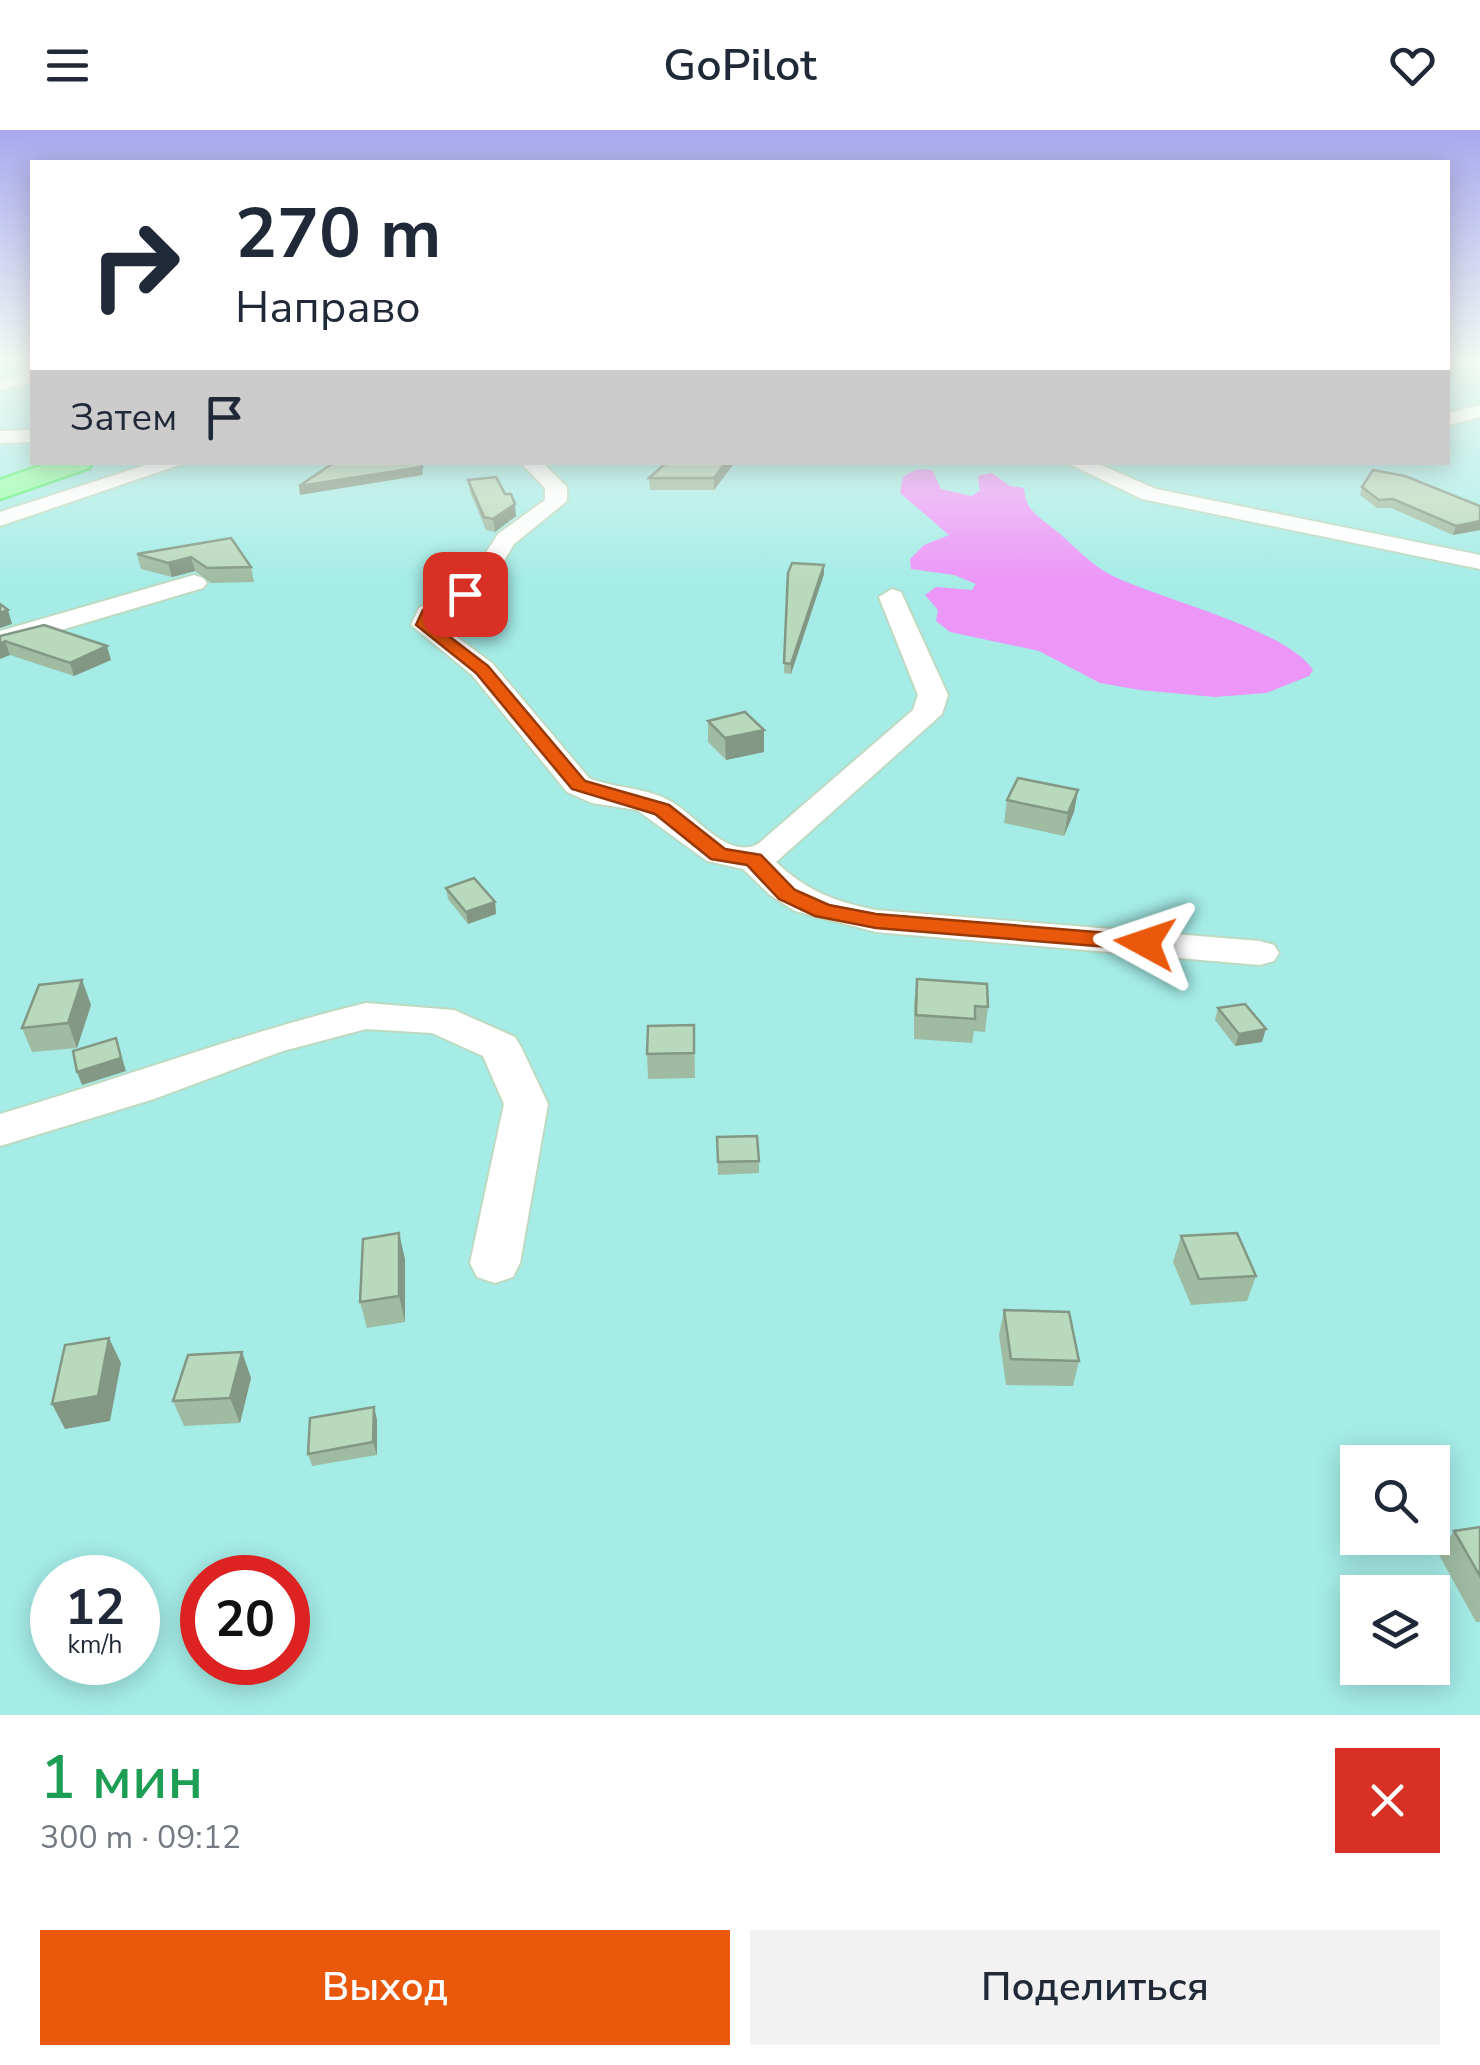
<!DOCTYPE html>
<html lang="ru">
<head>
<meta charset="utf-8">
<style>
	body { margin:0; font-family:"Nunito Sans",sans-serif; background:#f2f2f3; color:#1f2937; height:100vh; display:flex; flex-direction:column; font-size:38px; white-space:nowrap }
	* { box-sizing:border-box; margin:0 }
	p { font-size:32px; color:#747a83 }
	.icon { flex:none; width:55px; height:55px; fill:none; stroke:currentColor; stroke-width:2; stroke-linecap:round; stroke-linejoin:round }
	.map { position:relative; height:1585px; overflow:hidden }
	.drawer { display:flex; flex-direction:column; background:#fff; flex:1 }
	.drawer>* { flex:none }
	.banner { position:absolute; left:30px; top:30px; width:1420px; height:305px; border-radius:0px; box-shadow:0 5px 25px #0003; background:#fff; color:#1f2937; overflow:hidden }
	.controls { position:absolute; left:1340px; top:1315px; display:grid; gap:20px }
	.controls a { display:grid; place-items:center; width:110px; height:110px; border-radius:0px; background:#fff; box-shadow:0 5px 25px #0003; font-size:50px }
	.speed { position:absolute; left:30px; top:1425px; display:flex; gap:20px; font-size:50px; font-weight:700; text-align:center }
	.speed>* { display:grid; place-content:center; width:130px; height:130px; border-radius:50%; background:#fff; box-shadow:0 5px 25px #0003; line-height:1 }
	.speed small { font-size:25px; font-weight:400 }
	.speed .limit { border:15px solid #d22; background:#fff; color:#111 }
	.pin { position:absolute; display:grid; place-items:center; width:85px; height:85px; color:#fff; margin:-42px; border-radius:20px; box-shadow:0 5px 15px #0006 }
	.me { position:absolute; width:110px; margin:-55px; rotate:275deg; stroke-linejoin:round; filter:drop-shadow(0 0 8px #0008) }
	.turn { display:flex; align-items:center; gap:35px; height:210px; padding:0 40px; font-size:45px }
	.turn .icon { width:130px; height:130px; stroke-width:2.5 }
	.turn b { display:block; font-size:70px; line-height:85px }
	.then { display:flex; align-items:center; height:95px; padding:0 40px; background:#0003; gap:20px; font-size:38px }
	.round { display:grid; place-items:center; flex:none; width:105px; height:105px; border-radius:0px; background:#f2f2f3 }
	.overview { display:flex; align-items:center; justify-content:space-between; height:170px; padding:0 40px }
	h1 { font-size:60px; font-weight:600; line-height:75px; color:#1e9e55 }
	.button { display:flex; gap:20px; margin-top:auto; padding:20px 40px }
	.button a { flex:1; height:115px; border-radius:0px; background:#ea580c; color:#fff; font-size:40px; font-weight:600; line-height:115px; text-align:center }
	.button a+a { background:#f2f2f3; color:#1f2937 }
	header { display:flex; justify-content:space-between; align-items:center; height:130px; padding:0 40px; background:#fff; font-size:45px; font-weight:600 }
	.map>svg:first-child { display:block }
	.green { fill:#a5ece7; fill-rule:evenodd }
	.water { fill:#ec96f8 }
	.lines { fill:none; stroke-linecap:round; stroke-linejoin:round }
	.minor-casing { stroke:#bddac1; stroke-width:4 }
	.major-casing { stroke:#53f06e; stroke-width:5 }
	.minor { fill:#fff; fill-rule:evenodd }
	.major { fill:#8fffa4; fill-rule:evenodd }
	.wall { fill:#9fbba2 }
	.shaded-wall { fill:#829884 }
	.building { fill:#b9d9bc; stroke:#829884; stroke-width:2.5 }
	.route { fill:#ea580c; stroke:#983908; stroke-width:2.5 }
</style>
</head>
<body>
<header><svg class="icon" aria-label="menu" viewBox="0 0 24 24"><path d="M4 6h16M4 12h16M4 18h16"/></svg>GoPilot<svg class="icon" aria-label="heart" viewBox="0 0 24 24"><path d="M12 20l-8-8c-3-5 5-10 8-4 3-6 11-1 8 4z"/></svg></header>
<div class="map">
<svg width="1480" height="1585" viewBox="0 0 1480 1585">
	<rect width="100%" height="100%" fill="#e2f3e5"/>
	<path class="green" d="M 0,230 L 32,230 L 32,332 L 1448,332 L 1448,236 L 1480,240 L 1480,1585 L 0,1585 ZM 1358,1332 L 1432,1332 L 1432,1408 L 1358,1408 ZM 52,1448 L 138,1448 L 138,1532 L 52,1532 ZM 202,1448 L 288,1448 L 288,1532 L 202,1532 ZM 1358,1462 L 1432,1462 L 1432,1538 L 1358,1538 Z"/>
	<path class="water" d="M 917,339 L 932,340 L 941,359 L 971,366 L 980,361 L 978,346 L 992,343 L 1010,356 L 1024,358 C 1025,380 1038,386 1054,399 C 1074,415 1089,434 1113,446 C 1160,469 1288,500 1313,540 L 1309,546 L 1266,563 L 1215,567 L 1140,560 L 1100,553 L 1039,521 L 950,502 L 936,491 L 938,480 L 925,465 L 936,457 L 972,460 L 976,454 L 954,445 L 911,439 L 910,429 L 924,415 L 949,405 L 900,363 L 903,347 Z"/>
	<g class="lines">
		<g class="minor-casing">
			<g id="minor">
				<path d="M 32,242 L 32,252 L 0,260 L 0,250 Z"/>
				<path d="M 1480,275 L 1480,287 L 1448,295 L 1448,283 Z"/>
				<path d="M 32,300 L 32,312 L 0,313 L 0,301 Z"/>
				<path d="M 155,332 L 188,332 L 0,396 L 0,382 Z"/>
				<path d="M 520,332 L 542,332 L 567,357 L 567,371 L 514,414 L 486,461 L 438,493 L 492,533 L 589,648 C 616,659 647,657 672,672 C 696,686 728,730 758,714 L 913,580 L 918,565 L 879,467 L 892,459 L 901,462 L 948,565 L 942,584 L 776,732 C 806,761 836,772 876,780 L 1260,811 L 1274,815 L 1279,823 L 1274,831 L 1260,835 L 876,802 L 795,781 L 770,765 L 743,739 L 707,731 L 637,680 L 592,673 L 567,662 L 472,545 L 411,495 L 419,478 L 468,450 L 498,404 L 545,370 L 545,358 Z"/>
				<path d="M 1065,332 L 1094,332 L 1156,359 L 1480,425 L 1480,439 L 1142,369 Z"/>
				<path d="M 194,445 L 203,448 L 207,453 L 203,458 L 0,518 L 0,501 Z"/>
				<path d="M 366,873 L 454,880 L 515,907 L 521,917 L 548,974 L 520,1133 L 513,1147 L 495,1153 L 477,1147 L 470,1133 L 504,974 L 483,926 L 432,903 L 366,899 L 283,921 L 154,969 L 0,1016 L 0,984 C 123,948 242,903 366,873 Z"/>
			</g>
		</g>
		<g class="major-casing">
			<path id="major" d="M 51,332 L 92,332 L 89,338 L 0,369 L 0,350 Z"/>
		</g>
		<use href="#minor" class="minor"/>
		<use href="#major" class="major"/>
	</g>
	<g class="wall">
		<path d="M 735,332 L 714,360 L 650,360 L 649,348 Z"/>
		<path d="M 468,350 L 505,364 L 516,386 L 495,402 L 486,400 L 470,362 Z"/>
		<path d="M 1362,357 L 1480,376 L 1480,400 L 1453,405 L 1391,378 L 1377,378 L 1360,365 Z"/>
		<path d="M 231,408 L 251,437 L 254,452 L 211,453 L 195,441 L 172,447 L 141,439 L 137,424 Z"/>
		<path d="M 788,443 L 824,444 L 791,544 L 784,543 Z"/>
		<path d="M 0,506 L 111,530 L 74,546 L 10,525 Z"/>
		<path d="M 708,591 L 764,622 L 726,630 L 708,612 Z"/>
		<path d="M 1078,660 L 1074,682 L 1064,706 L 1004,693 L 1007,670 Z"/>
		<path d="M 446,758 L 495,772 L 496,784 L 468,794 L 448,769 Z"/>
		<path d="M 917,849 L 988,877 L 985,902 L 974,901 L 972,913 L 914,909 L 914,873 Z"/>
		<path d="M 82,850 L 91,875 L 77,918 L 32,922 L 22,898 Z"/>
		<path d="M 1218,878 L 1262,912 L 1235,916 L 1215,890 Z"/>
		<path d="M 694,895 L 695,948 L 648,949 L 647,924 Z"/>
		<path d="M 717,1007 L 759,1031 L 759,1043 L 718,1045 Z"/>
		<path d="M 1181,1106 L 1256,1146 L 1247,1171 L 1191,1175 L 1173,1132 Z"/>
		<path d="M 405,1129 L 405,1192 L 367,1198 L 360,1172 Z"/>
		<path d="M 1004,1180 L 1079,1231 L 1073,1256 L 1006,1255 L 999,1205 Z"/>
		<path d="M 242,1222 L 251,1248 L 240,1293 L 184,1296 L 173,1271 Z"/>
		<path d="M 374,1277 L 377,1290 L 377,1325 L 312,1336 L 308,1324 Z"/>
		<path d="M 1480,1397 L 1480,1492 L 1476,1492 L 1439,1425 L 1454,1401 Z"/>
	</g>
	<g class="shaded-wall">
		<path d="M 726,332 L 735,332 L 714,360 L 714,348 Z"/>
		<path d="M 422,337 L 423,345 L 300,365 L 299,356 Z"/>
		<path d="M 515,374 L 516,386 L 495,402 L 493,389 Z"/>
		<path d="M 1480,391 L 1480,400 L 1453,405 L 1456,396 Z"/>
		<path d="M 191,427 L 195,441 L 172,447 L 168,433 Z"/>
		<path d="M 824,435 L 824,444 L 791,544 L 791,534 Z"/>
		<path d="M 8,480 L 12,494 L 0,498 L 0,483 Z"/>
		<path d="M 5,511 L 10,525 L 0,529 L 0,514 Z"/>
		<path d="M 107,516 L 111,530 L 74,546 L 70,533 Z"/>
		<path d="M 764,600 L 764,622 L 726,630 L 725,608 Z"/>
		<path d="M 1078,660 L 1074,682 L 1064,706 L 1068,683 Z"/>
		<path d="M 495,772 L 496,784 L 468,794 L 466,782 Z"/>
		<path d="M 82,850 L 91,875 L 77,918 L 68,893 Z"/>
		<path d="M 1266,899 L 1262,912 L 1235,916 L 1239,904 Z"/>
		<path d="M 116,908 L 126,941 L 82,955 L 77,942 Z"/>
		<path d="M 399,1103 L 405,1129 L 405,1192 L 399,1166 Z"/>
		<path d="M 109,1208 L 121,1233 L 110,1291 L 65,1299 L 52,1274 Z"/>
		<path d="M 242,1222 L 251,1248 L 240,1293 L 230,1268 Z"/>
		<path d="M 374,1277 L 377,1290 L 377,1325 L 373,1312 Z"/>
	</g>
	<g class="building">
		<path d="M 335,332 L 419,332 L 422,337 L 299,356 Z"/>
		<path d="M 667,332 L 726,332 L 714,348 L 649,348 Z"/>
		<path d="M 1373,340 L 1405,346 L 1480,376 L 1480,391 L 1456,396 L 1393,369 L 1379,370 L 1362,357 Z"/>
		<path d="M 496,347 L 505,364 L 511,364 L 515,374 L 493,389 L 484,387 L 468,350 Z"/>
		<path d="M 231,408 L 251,437 L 207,438 L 191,427 L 168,433 L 137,424 Z"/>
		<path d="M 792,433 L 824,435 L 791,534 L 784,533 L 788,443 Z"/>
		<path d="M 0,474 L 8,480 L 0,483 Z"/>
		<path d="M 44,495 L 107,516 L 70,533 L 5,511 L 0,514 L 0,506 Z"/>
		<path d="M 745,582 L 764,600 L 725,608 L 708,591 Z"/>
		<path d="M 1018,648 L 1078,660 L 1068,683 L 1007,670 Z"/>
		<path d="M 474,748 L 495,772 L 466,782 L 446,758 Z"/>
		<path d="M 917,849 L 987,854 L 988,877 L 975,876 L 975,889 L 916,885 Z"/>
		<path d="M 82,850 L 68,893 L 22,898 L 39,855 Z"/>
		<path d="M 1245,874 L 1266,899 L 1239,904 L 1218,878 Z"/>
		<path d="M 694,895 L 694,923 L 647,924 L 648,896 Z"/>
		<path d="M 116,908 L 121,928 L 77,942 L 73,921 Z"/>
		<path d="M 757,1006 L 759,1031 L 718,1032 L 717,1007 Z"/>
		<path d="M 399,1103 L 399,1166 L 360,1172 L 363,1109 Z"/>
		<path d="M 1237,1103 L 1256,1146 L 1199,1149 L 1181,1106 Z"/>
		<path d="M 1004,1180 L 1069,1182 L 1079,1231 L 1011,1229 Z"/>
		<path d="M 109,1208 L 98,1266 L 52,1274 L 65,1215 Z"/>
		<path d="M 242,1222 L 230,1268 L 173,1271 L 188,1225 Z"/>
		<path d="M 374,1277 L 373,1312 L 308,1324 L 310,1288 Z"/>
		<path d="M 1480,1397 L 1480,1446 L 1454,1401 Z"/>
	</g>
	<linearGradient id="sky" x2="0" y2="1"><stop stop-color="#a9a8ee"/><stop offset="0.51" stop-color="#f2faf3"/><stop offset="1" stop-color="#f2faf3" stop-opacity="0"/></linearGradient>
	<rect width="1480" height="452" fill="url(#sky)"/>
	<path class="route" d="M 460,461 L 473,464 L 435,486 L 433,494 L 488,536 L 585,651 L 669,675 L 725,719 L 761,725 L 795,760 L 829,775 L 876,784 L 1145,806 L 1156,813 L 1145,820 L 876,798 L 815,786 L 779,769 L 747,735 L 711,729 L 655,684 L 572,659 L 476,543 L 416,495 L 423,480 Z"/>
</svg>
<div class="controls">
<a><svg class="icon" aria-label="search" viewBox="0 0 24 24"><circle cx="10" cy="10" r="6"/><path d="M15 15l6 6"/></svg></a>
<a><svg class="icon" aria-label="layers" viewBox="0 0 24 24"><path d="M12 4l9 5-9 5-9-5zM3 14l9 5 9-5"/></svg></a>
</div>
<div class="speed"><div>12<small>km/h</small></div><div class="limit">20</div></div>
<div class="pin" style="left:465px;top:464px;background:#d93025"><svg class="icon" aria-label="arrive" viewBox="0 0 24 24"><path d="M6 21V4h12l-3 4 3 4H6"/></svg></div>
<svg class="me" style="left:1145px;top:813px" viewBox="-20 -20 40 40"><path d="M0-17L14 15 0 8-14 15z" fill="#ea580c" stroke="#fff" stroke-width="4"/></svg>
<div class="banner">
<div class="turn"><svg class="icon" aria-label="right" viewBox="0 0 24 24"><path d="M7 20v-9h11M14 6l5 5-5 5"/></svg><div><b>270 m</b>Направо</div></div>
<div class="then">Затем<svg class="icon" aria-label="arrive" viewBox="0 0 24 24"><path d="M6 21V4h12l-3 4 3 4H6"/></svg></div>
</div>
</div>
<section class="drawer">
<div class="overview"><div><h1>1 мин</h1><p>300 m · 09:12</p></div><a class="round" style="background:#d93025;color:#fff"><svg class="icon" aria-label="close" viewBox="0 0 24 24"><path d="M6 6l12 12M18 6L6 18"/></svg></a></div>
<div class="button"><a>Выход</a><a>Поделиться</a></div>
</section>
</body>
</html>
